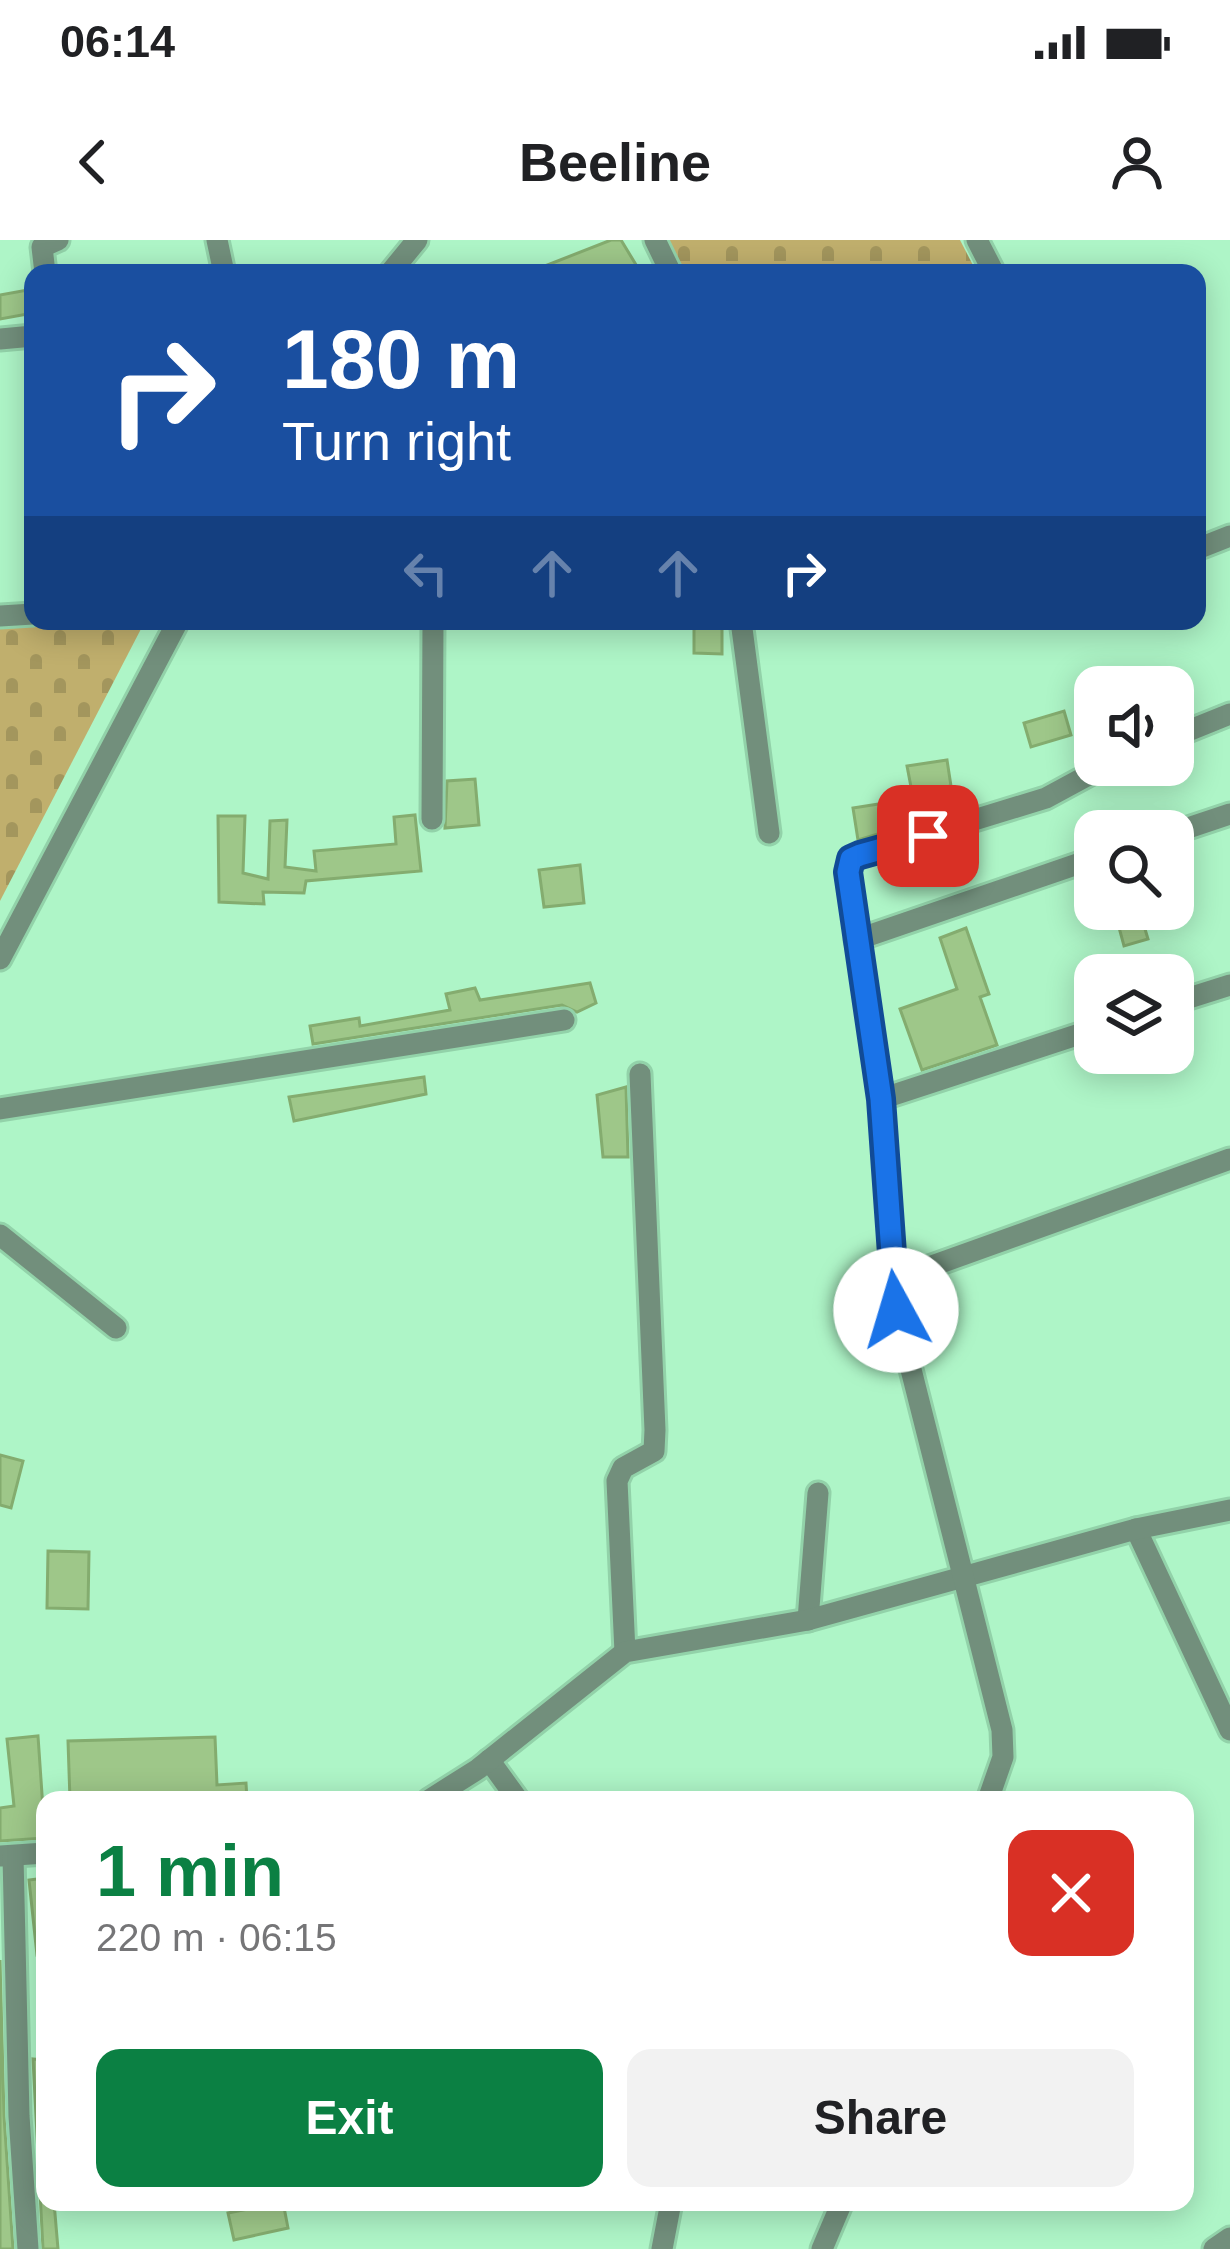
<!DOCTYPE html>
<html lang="en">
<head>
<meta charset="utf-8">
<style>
	body { margin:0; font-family:Helvetica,sans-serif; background:#f2f2f2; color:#202124; height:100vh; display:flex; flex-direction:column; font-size:45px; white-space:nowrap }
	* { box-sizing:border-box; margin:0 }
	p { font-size:39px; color:#757577 }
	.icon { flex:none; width:66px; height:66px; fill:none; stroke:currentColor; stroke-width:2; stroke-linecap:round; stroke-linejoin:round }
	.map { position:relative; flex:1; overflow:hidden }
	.side { position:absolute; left:36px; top:1551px; width:1158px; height:420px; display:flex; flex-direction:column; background:#fff; border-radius:24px; box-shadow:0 6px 30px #0003 }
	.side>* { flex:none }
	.hud { position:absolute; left:24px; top:24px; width:1182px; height:366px; border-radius:24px; box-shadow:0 6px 30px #0003; background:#1a4fa0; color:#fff; overflow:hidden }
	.controls { position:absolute; left:1074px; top:426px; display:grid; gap:24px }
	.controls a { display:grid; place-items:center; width:120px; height:120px; border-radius:24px; background:#fff; box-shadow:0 6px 30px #0003; font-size:60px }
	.pin { position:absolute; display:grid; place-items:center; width:102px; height:102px; color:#fff; margin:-51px; border-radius:24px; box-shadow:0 6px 18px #0006 }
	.me { position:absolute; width:132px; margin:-66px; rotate:354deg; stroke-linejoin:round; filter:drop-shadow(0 0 9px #0008) }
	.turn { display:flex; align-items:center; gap:42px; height:252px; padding:0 60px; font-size:54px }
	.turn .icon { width:156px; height:156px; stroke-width:2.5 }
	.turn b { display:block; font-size:84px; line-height:102px }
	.lanes { display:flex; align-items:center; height:114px; padding:0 60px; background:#0003; justify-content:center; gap:60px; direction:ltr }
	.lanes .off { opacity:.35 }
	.round { display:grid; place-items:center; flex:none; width:126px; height:126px; border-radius:24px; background:#f2f2f2 }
	.head { display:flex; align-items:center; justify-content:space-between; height:204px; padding:0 60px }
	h1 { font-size:72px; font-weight:700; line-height:90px; color:#0b8043 }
	.primary-button { display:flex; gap:24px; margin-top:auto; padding:24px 60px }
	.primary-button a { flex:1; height:138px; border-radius:24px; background:#0b8043; color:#fff; font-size:48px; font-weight:700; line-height:138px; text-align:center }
	.primary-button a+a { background:#f2f2f2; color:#202124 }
	.status { display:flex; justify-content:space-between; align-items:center; height:84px; padding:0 60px; background:#fff; direction:ltr }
	.status svg { height:33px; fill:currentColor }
	header { display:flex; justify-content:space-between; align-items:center; height:156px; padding:0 60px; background:#fff; font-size:54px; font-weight:700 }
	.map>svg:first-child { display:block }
	.cemetery { fill:url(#cemetery-stones) }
	.building { fill:#9ec789; stroke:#84ac6f; stroke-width:3 }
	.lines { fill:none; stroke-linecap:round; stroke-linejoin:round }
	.minor-casing { stroke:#92d2a9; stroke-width:27 }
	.minor { stroke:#728f7c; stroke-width:21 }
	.route-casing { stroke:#114b97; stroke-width:30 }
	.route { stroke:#1a73e8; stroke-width:21 }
</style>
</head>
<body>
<div class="status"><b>06:14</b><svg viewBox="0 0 49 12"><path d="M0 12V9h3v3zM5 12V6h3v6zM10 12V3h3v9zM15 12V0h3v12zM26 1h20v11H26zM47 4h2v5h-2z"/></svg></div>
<header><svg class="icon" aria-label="back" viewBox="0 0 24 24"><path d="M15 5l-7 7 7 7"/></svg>Beeline<svg class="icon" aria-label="person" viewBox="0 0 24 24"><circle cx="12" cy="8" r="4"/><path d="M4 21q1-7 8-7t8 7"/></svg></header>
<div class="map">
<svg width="1230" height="2009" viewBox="0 0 1230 2009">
	<defs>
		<pattern id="cemetery-stones" width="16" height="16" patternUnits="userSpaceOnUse" patternTransform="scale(3)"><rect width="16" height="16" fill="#c0af6d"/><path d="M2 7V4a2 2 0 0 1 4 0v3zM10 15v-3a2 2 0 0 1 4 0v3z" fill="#a3965d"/></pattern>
	</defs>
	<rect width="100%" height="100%" fill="#aef5c7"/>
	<g class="cemetery">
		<path d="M 666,0 L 960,0 L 977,33 L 682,33 Z"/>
		<path d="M 33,381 L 132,381 L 142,387 L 0,661 L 0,383 Z"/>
	</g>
	<g class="building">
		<path d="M 611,0 L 621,0 L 641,33 L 527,33 Z"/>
		<path d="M 33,49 L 33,73 L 0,79 L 0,55 Z"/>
		<path d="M 694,381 L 722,381 L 722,414 L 694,413 Z"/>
		<path d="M 1064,471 L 1071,495 L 1031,507 L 1024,483 Z"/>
		<path d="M 947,520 L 951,546 L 912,552 L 907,526 Z"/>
		<path d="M 475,539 L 479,585 L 445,588 L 447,541 Z"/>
		<path d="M 904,560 L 908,585 L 858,600 L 853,568 Z"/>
		<path d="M 415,575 L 421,631 L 306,641 L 304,653 L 263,652 L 264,664 L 219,662 L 218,576 L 245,576 L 243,633 L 268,639 L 270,581 L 287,580 L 285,627 L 316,631 L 314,611 L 396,604 L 394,577 Z"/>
		<path d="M 580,625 L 584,663 L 544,667 L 539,630 Z"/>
		<path d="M 1114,669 L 1139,669 L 1148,699 L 1124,706 Z"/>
		<path d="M 966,688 L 989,754 L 980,757 L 997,805 L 922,830 L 900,769 L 957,749 L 940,698 Z"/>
		<path d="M 590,743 L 596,763 L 577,772 L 562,765 L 313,804 L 310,786 L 359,778 L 360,786 L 450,770 L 446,754 L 475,748 L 480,760 Z"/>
		<path d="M 424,837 L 426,854 L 294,881 L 289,857 Z"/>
		<path d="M 626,847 L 628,917 L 603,917 L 597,855 Z"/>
		<path d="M 0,1215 L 23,1221 L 11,1268 L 0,1265 Z"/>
		<path d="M 48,1311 L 89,1312 L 88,1369 L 47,1368 Z"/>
		<path d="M 38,1496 L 45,1598 L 0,1601 L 0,1568 L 14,1566 L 7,1499 Z"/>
		<path d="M 215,1497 L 217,1545 L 246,1543 L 247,1560 L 70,1560 L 68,1501 Z"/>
		<path d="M 45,1638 L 45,1714 L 37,1715 L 29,1640 Z"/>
		<path d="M 0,1720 L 4,1876 L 13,2009 L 0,2009 Z"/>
		<path d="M 33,1819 L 45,1820 L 45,1962 L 54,1962 L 58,2009 L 43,2009 Z"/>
		<path d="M 283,1962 L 288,1988 L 234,2000 L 228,1973 Z"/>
	</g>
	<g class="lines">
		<g class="minor-casing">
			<g id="minor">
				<path d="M 217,0 L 224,33"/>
				<path d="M 655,0 L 671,33"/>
				<path d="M 977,0 L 994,33"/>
				<path d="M 45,33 L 42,7 L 58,0"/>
				<path d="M 390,33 L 417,0"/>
				<path d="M 0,99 L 33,96"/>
				<path d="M 1197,309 L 1230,296"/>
				<path d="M 0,376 L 33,374"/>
				<path d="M 741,381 L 769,593"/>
				<path d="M 1173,497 L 1230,474"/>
				<path d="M 432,579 L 433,381"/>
				<path d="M 1173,593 L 1230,574"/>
				<path d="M 856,700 L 1095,618"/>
				<path d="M 0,719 L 178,381"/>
				<path d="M 1173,763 L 1230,745"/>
				<path d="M 881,859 L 1095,789"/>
				<path d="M 0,869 L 564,780"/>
				<path d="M 0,995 L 116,1088"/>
				<path d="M 893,1040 L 1230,919"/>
				<path d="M 1136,1289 L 1230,1490"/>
				<path d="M 808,1380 L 818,1253"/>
				<path d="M 625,1412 L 617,1241 L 623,1228 L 654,1211 L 655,1190 L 640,834"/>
				<path d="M 489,1520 L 518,1560"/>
				<path d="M 429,1560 L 478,1529 L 625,1412 L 808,1380 L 1136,1289 L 1230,1270"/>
				<path d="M 988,1560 L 1003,1517 L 1002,1490 L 896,1070 L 881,859 L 847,632 L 851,619 L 860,615 L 1046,558 L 1107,525"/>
				<path d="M 1,1616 L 45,1613"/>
				<path d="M 13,1616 L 19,1876 L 28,2009"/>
				<path d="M 662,2009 L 671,1962"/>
				<path d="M 822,2009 L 842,1962"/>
				<path d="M 1214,2009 L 1230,1998"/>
			</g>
		</g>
		<use href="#minor" class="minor"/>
	</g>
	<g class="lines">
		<g class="route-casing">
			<path id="route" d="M 896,1070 L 881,859 L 848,632 L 851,619 L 860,615 L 928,596"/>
		</g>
		<use href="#route" class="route"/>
	</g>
</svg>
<div class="controls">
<a><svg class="icon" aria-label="sound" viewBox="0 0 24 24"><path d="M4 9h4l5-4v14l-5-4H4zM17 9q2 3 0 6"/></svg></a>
<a><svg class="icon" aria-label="search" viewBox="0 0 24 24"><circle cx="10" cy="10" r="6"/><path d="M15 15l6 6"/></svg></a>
<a><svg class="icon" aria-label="layers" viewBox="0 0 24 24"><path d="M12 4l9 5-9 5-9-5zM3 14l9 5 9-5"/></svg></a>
</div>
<div class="pin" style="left:928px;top:596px;background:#d93025"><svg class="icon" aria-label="arrive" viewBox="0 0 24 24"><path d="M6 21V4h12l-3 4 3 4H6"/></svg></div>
<svg class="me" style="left:896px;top:1070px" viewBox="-20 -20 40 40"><circle r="19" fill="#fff"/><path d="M0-13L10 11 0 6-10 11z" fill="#1a73e8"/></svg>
<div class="hud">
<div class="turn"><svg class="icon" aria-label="right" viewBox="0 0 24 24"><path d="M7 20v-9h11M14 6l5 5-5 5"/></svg><div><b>180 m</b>Turn right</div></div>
<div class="lanes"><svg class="icon off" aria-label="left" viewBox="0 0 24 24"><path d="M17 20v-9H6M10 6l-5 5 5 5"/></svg><svg class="icon off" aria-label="ahead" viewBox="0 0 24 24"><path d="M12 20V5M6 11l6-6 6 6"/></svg><svg class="icon off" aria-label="ahead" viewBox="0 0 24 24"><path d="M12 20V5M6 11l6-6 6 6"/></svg><svg class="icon" aria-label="right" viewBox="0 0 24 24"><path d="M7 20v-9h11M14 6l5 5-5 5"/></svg></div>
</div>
<section class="side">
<div class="head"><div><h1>1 min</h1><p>220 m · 06:15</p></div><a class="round" style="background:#d93025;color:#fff"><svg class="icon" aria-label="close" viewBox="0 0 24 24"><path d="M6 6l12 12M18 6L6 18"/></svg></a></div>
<div class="primary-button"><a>Exit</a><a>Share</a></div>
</section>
</div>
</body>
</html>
